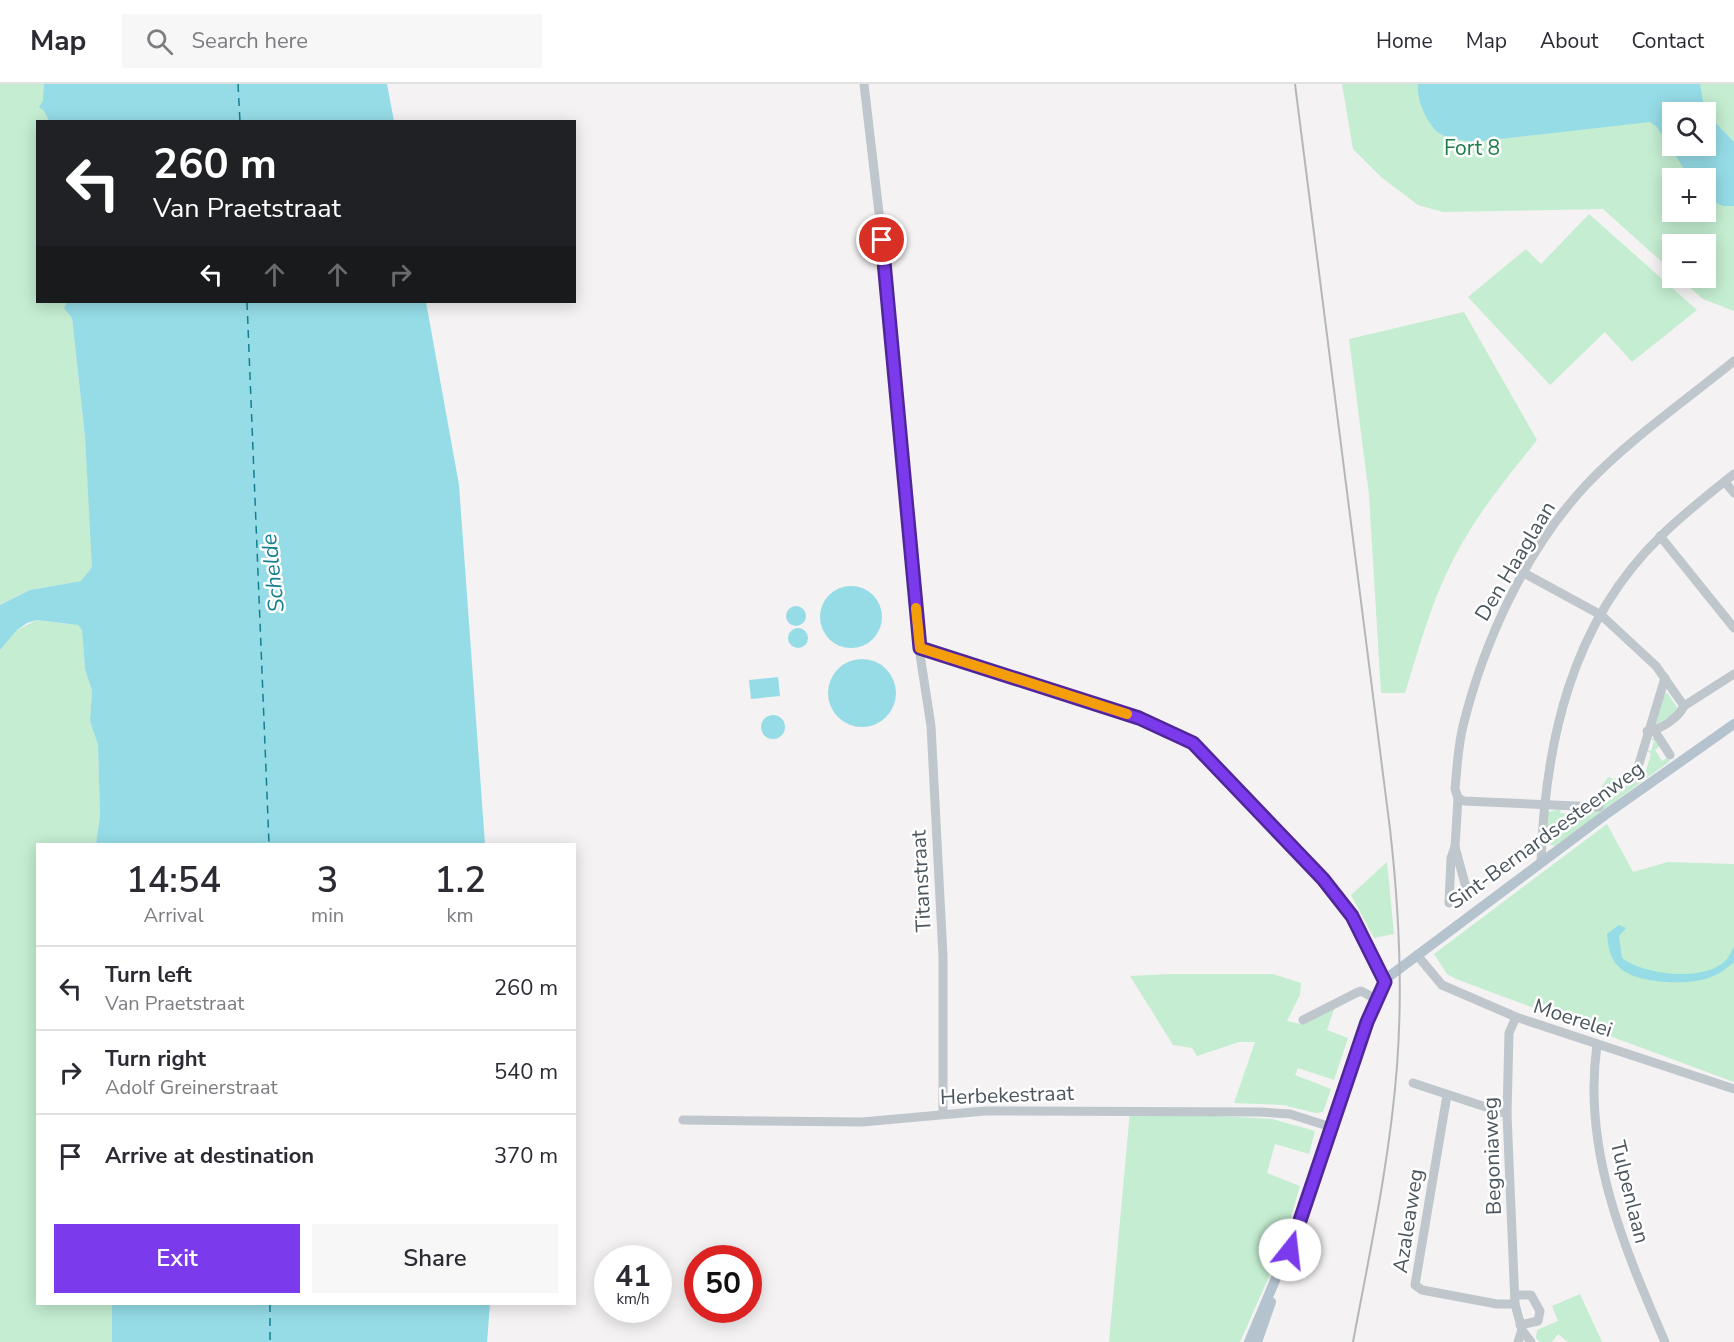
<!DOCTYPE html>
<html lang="en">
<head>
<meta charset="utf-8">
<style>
	body { margin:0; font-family:"Nunito Sans",sans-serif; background:#f7f7f7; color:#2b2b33; height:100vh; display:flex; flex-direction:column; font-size:22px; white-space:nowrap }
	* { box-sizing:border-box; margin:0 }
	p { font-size:20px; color:#7c7c81 }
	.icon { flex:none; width:33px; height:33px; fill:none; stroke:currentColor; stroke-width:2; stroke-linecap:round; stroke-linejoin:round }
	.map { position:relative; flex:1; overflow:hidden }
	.sheet { position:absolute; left:36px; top:759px; width:540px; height:462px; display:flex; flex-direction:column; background:#fff; border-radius:0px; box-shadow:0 3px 15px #0003 }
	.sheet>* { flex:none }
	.guide { position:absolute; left:36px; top:36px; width:540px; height:183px; border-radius:0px; box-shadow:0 3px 15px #0003; background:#202124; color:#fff; overflow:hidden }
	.fabs { position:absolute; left:1662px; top:18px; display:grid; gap:12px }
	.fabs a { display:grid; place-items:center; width:54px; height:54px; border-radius:0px; background:#fff; box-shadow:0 3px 15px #0003; font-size:30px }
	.speed { position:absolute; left:594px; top:1161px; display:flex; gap:12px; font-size:30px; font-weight:700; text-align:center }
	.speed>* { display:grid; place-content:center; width:78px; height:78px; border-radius:50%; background:#fff; box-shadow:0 3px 15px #0003; line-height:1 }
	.speed small { font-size:15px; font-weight:400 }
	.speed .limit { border:9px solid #d22; background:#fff; color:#111 }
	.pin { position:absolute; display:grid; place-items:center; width:51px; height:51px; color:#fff; margin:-26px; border:3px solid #fff; border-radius:50%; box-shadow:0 2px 6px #0007 }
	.me { position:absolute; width:66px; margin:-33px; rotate:16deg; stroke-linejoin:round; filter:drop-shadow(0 0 4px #0008) }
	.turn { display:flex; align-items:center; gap:21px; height:126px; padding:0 18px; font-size:27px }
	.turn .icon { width:78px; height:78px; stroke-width:2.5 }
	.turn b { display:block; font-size:42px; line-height:51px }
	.lanes { display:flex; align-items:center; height:57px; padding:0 18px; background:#0003; justify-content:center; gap:30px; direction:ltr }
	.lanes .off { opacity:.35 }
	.eta { display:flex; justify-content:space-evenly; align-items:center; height:102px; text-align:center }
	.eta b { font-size:36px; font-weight:600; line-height:42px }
	.action { display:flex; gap:12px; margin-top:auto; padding:12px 18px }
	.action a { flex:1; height:69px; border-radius:0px; background:#7c3aed; color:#fff; font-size:24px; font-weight:600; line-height:69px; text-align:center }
	.action a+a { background:#f7f7f7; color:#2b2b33 }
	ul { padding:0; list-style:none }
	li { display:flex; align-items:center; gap:18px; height:84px; padding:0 18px; border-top:2px solid #e1e1e2 }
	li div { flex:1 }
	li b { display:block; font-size:22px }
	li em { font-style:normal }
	header { display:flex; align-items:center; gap:36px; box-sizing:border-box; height:84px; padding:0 30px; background:#fff; border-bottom:2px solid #e1e1e2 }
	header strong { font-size:28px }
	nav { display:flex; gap:33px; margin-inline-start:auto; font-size:21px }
	.search { width:420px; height:54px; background:#f7f7f7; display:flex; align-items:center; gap:15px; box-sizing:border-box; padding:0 21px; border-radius:0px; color:#7c7c81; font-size:22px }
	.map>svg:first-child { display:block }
	.green { fill:#c4edd1; fill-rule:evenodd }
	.water { fill:#95dce7 }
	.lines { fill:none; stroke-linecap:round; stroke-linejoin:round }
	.ferry { stroke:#157f90; stroke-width:1.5; stroke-dasharray:8 6; stroke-linecap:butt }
	.minor { stroke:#bfc7cd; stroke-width:9 }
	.major { stroke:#b4c3ce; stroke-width:10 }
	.rail { stroke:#b4b8bb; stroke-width:2 }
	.route-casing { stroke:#51269a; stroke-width:15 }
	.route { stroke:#7c3aed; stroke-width:10 }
	.slow { stroke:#f59e0b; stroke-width:10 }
	.labels { text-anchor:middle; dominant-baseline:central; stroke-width:5; stroke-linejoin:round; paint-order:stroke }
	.park-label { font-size:21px; fill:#1e7d47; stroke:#fff }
	.street-label { font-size:21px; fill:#4b565e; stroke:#fff }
	.water-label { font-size:22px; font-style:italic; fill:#157f90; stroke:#fff }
</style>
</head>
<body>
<header>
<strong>Map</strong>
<div class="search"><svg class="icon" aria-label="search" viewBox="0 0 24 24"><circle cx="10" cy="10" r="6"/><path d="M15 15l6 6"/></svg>Search here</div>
<nav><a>Home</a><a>Map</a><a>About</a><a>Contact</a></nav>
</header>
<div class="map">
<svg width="1734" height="1258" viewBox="0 0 1734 1258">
	<rect width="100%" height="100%" fill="#f4f2f2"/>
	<g class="green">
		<path d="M 0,0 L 44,0 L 44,27 L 49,37 L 38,38 L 38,218 L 67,218 L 72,234 L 85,353 L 92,465 L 92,483 L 81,497 L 30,506 L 0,521 Z"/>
		<path d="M 1342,0 L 1734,0 L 1734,227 L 1703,215 L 1679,194 L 1706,194 L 1706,160 L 1672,160 L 1672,187 L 1603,125 L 1443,128 L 1418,121 L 1381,93 L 1353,65 ZM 1672,28 L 1706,28 L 1706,62 L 1672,62 ZM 1672,94 L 1706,94 L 1706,128 L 1672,128 Z"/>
		<path d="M 1589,130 L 1697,226 L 1632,278 L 1605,248 L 1550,301 L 1468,213 L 1526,165 L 1541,180 Z"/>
		<path d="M 1464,228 L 1537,356 C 1507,394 1475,432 1453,476 C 1431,518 1419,564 1405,609 L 1381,609 L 1369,411 L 1349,255 Z"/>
		<path d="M 37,536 L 78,541 L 82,546 L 85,585 L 92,607 L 90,637 L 98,661 L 100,732 L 96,760 L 38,760 L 38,1220 L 112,1220 L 112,1258 L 0,1258 L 0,566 L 17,546 Z"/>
		<path d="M 1663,607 L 1668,610 L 1677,623 L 1676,628 L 1656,641 L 1652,638 Z"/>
		<path d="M 1649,653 L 1655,655 L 1660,662 L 1655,666 L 1662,677 L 1667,674 L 1670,677 L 1555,762 L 1547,760 L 1546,729 L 1561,724 L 1560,729 L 1571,730 L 1572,724 L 1578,725 L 1578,730 L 1586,731 L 1587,726 C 1611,723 1619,703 1639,692 L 1644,693 L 1651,670 L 1646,666 L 1651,667 L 1654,657 Z"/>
		<path d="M 1608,693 L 1626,698 L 1601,719 L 1602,702 Z"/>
		<path d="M 1607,740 L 1633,788 L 1668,778 L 1734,780 L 1734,998 L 1456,895 L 1447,890 L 1434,870 Z"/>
		<path d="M 1387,778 L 1394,850 L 1374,854 L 1351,811 Z"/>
		<path d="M 1170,890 L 1273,890 L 1301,899 L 1300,911 L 1287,937 L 1300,940 L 1334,925 L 1327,946 L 1348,954 L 1334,996 L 1298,984 L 1295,991 L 1331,1005 L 1323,1028 L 1316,1029 L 1283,1021 L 1234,1019 L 1255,958 L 1239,958 L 1197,972 L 1192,964 L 1173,961 L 1130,892 Z"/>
		<path d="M 1130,1027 L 1272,1035 L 1315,1047 L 1309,1070 L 1275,1060 L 1267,1089 L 1300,1102 L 1282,1163 L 1240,1258 L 1109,1258 Z"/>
		<path d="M 1580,1210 L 1602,1258 L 1568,1258 L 1558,1250 L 1552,1258 L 1540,1258 L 1536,1254 L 1537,1246 L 1558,1237 L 1552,1222 Z"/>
	</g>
	<g class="water">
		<path d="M 44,0 L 387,0 L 394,37 L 49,37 L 44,27 L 39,23 L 43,17 Z"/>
		<path d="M 1418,0 L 1700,0 L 1705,28 L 1672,28 L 1672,62 L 1706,62 L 1706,29 L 1734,58 L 1734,122 L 1723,122 L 1706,114 L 1706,94 L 1690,94 L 1656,42 L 1650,38 L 1472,58 C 1461,56 1448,55 1439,49 C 1427,40 1416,15 1418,0 Z"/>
		<path d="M 67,218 L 426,218 L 459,401 L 485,760 L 96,760 L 100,732 L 98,661 L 90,637 L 92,607 L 85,585 L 82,546 L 78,541 L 37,536 L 27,539 L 17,546 L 0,566 L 0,521 L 30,506 L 81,497 L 92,483 L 85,353 L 72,234 L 64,224 Z"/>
		<circle cx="851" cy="533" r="31"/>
		<circle cx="796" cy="532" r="10"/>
		<circle cx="798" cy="554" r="10"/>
		<circle cx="862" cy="609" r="34"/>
		<path d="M 778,593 L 780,612 L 751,615 L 749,596 Z"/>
		<circle cx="773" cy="643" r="12"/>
		<path d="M 1619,841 L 1626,844 L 1619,852 L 1622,874 C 1644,891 1707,899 1727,875 C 1730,871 1732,866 1734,862 L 1734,878 C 1727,884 1720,890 1711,893 C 1690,902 1637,900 1620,884 C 1610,875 1608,863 1607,850 Z"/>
		<path d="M 112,1220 L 490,1220 L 487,1258 L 112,1258 Z"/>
	</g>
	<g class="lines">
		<g class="ferry">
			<path d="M 238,0 L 240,38"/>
			<path d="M 247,218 L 269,760"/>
			<path d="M 270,1220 L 270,1258"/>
		</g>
		<g class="minor">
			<path d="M 864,0 L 890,223 L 919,564 L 931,642 L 943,872 L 943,1030"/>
			<path d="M 1725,398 L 1734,409"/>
			<path d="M 1660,452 L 1734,544"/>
			<path d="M 1524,489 L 1601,531 L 1656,582 L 1684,622"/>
			<path d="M 919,564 L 1139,634 L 1193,659 L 1323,795 L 1352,832 L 1385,898"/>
			<path d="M 1654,646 L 1670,671"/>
			<path d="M 1647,647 C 1661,646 1678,634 1684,622 L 1734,590"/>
			<path d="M 1635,693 L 1665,594"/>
			<path d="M 1458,714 L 1464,717 L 1599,723"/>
			<path d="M 1541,778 C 1545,659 1571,539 1661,452 C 1683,430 1709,410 1734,390"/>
			<path d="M 1465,800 L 1455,763 L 1458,714 L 1455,705 C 1457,684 1458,662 1463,642 C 1484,557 1526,465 1587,400 C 1630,355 1685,317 1734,277"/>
			<path d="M 1449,819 L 1451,774 L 1455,763"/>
			<path d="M 1417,871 L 1442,901 L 1516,933 L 1734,1005"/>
			<path d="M 1516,933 L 1509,949 L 1507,1030 L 1515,1220 L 1522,1246 L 1518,1258"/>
			<path d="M 1303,936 L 1356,909 L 1361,907 L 1376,915"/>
			<path d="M 1597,961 C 1582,1066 1624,1163 1665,1258"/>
			<path d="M 1413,999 L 1507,1030"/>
			<path d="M 1447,1011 L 1415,1201 L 1422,1206 L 1497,1220 L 1515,1220"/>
			<path d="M 683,1036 L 862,1038 L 985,1027 L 1260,1028 L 1290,1030 L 1331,1043"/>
			<path d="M 1516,1211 L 1531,1211 L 1540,1227 L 1538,1237 L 1520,1241"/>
			<path d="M 1522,1246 L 1531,1258"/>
		</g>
		<g class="major">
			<path d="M 1249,1258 L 1292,1156 L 1367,938 L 1387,894 L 1605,731 L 1734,640"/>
			<path d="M 1257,1258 L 1271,1218"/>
		</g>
		<path class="rail" d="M 1295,0 L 1390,745 C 1399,824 1403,903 1397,982 C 1390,1075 1370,1167 1353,1258"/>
	</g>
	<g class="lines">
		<g class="route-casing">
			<path id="route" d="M 882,156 L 920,564 L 1139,634 L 1193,659 L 1323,795 L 1352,832 L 1385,898 L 1367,938 L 1290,1166"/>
		</g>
		<use href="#route" class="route"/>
		<path class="slow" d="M 916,524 L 920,564 L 1127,630"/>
	</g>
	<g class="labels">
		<g class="park-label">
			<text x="1472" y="64">Fort 8</text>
		</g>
		<g class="street-label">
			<text transform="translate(1515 477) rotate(-59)">Den Haaglaan</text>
			<text transform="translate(1546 751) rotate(-36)">Sint-Bernardsesteenweg</text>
			<text transform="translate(921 797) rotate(-93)">Titanstraat</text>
			<text transform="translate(1573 934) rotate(18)">Moerelei</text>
			<text transform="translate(1007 1011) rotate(-2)">Herbekestraat</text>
			<text transform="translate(1492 1072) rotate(-92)">Begoniaweg</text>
			<text transform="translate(1630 1108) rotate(76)">Tulpenlaan</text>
			<text transform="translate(1408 1137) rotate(-81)">Azaleaweg</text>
		</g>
		<g class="water-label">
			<text transform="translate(273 489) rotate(-96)">Schelde</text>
		</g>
	</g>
</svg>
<div class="fabs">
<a><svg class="icon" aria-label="search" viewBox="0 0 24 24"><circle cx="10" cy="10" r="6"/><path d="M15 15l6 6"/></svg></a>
<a>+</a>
<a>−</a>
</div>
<div class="speed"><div>41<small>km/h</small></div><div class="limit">50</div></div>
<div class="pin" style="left:882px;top:156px;background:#d93025"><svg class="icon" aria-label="arrive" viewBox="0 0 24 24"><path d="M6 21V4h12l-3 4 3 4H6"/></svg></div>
<svg class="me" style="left:1290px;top:1166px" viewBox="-20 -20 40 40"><circle r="19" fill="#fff"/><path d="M0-13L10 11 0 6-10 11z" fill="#7c3aed"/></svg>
<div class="guide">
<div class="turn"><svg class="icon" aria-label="left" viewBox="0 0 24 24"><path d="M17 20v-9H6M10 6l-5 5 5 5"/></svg><div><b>260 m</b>Van Praetstraat</div></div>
<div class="lanes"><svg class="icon" aria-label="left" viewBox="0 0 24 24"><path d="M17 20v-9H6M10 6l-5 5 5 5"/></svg><svg class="icon off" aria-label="ahead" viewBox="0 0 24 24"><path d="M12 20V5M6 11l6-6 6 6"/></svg><svg class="icon off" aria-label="ahead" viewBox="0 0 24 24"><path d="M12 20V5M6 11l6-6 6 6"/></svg><svg class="icon off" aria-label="right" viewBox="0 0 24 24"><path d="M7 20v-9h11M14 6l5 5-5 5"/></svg></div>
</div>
<section class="sheet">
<div class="eta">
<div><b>14:54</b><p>Arrival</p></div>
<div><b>3</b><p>min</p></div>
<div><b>1.2</b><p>km</p></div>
</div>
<ul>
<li><svg class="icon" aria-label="left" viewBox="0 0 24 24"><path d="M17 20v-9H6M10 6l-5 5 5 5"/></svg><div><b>Turn left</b><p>Van Praetstraat</p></div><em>260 m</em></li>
<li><svg class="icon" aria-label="right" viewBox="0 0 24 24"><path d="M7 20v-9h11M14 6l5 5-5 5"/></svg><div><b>Turn right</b><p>Adolf Greinerstraat</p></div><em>540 m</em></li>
<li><svg class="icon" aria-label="arrive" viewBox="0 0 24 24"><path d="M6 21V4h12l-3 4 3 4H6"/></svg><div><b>Arrive at destination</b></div><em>370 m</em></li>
</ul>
<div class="action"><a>Exit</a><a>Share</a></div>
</section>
</div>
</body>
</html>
